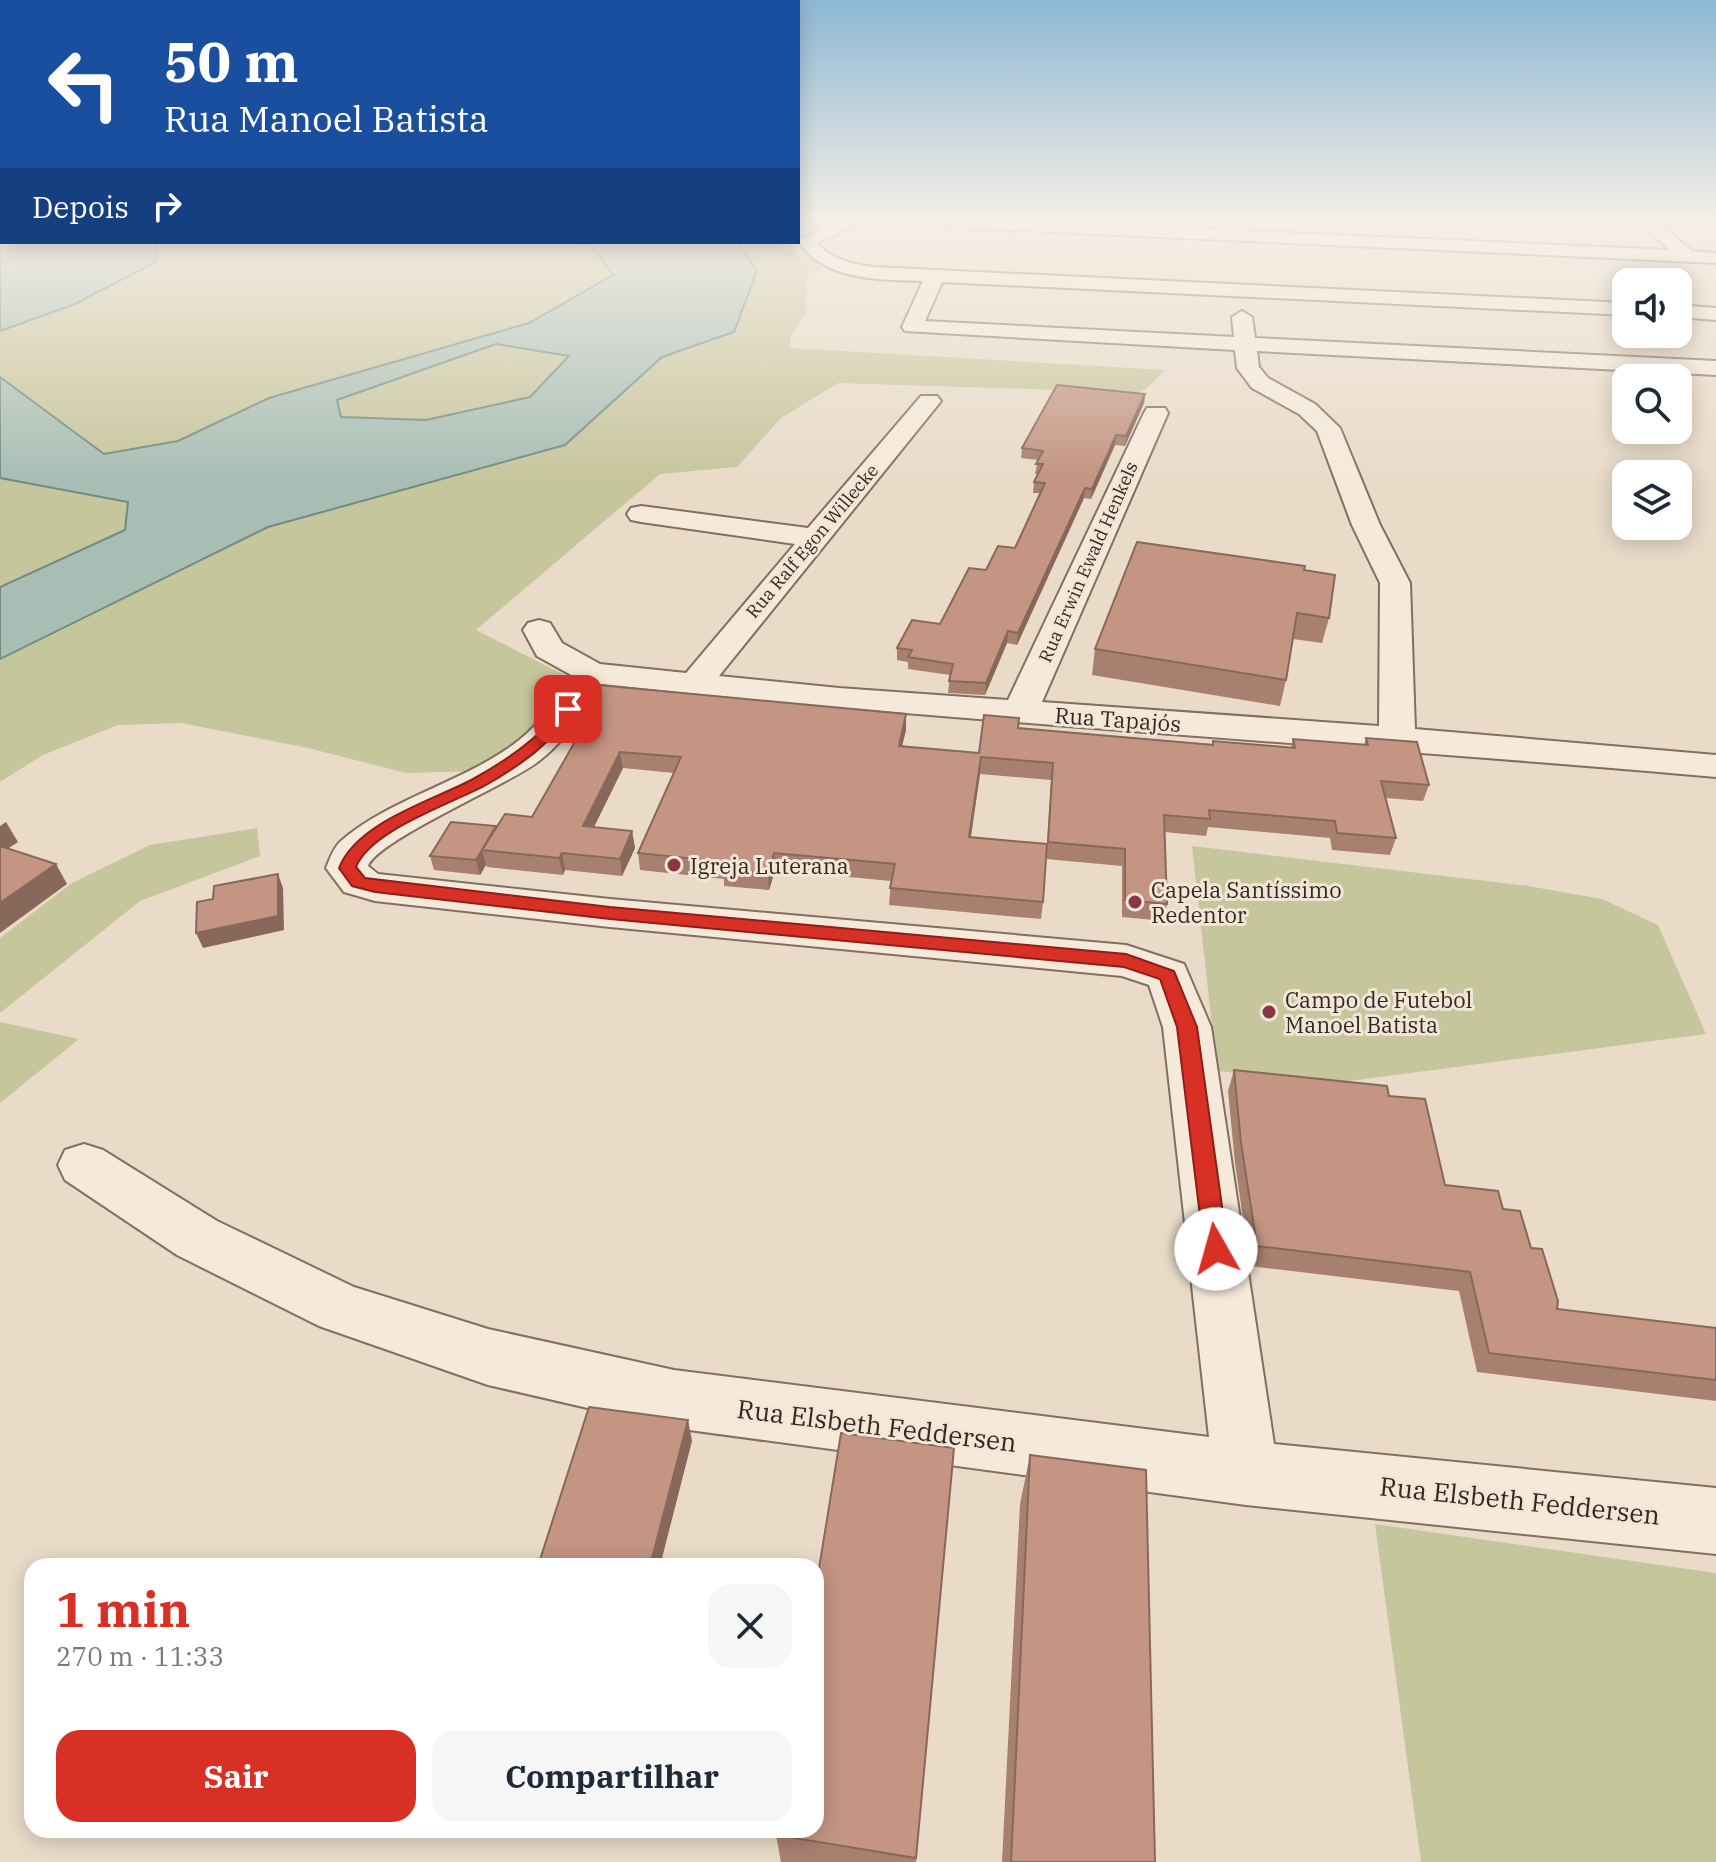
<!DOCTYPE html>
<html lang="pt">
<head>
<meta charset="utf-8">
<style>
	body { margin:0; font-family:"IBM Plex Serif",serif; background:#f6f6f7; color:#1f2937; height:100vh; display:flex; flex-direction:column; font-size:30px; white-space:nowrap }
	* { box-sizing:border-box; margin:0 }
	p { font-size:26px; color:#747a83 }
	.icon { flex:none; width:44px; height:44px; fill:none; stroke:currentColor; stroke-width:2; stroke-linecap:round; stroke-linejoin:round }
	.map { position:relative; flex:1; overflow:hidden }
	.details { position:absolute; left:24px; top:1558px; width:800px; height:280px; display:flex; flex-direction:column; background:#fff; border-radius:24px; box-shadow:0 4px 20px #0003 }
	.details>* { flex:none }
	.hud { position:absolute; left:0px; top:0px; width:800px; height:244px; box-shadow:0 4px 20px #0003; background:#1a4fa0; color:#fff; overflow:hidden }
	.fabs { position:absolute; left:1612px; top:268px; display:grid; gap:16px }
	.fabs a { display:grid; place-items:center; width:80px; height:80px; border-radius:16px; background:#fff; box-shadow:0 4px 20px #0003; font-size:40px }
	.pin { position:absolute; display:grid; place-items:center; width:68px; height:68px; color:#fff; margin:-34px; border-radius:16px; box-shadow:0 4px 12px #0006 }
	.me { position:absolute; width:88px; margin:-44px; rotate:353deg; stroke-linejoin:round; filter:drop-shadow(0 0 6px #0008) }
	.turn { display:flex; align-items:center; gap:28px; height:168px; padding:0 32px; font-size:36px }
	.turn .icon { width:104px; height:104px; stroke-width:2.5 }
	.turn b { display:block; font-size:56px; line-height:68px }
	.then { display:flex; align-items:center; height:76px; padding:0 32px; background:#0003; gap:16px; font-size:30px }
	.round { display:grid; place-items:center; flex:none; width:84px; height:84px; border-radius:24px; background:#f6f6f7 }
	.summary { display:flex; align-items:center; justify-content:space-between; height:136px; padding:0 32px }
	h1 { font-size:48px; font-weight:700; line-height:60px; color:#d93025 }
	.cta { display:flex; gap:16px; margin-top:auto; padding:16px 32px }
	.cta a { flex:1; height:92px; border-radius:24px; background:#d93025; color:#fff; font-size:32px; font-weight:700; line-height:92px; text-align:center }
	.cta a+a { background:#f6f6f7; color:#1f2937 }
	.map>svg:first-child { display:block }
	.green { fill:#c6c69d }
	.water { fill:#a8beb5; stroke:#708b81; stroke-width:2; fill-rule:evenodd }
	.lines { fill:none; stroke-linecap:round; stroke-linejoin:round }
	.minor-casing { stroke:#836e5f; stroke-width:4 }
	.minor { fill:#f5eada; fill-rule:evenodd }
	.wall { fill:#a88070 }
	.shaded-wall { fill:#88685b }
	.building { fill:#c39582; stroke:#88685b; stroke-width:2 }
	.route { fill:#d93025; stroke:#8d1f18; stroke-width:2 }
	.poi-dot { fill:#8c3642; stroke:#f2e6d7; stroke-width:3 }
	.labels { text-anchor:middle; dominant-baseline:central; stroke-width:6; stroke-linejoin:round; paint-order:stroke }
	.far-street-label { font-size:18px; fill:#362821; stroke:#f2e6d7 }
	.street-label { font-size:22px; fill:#362821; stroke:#f2e6d7 }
	.poi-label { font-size:22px; fill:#362821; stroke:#f2e6d7; text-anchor:start }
	.near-street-label { font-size:26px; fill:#362821; stroke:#f2e6d7 }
</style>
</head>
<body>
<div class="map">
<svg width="1716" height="1862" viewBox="0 0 1716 1862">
	<rect width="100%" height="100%" fill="#e9dbc8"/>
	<g class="green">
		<path d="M 156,242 L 577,242 L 591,245 L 613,275 L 529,323 L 269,398 L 178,441 L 104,455 L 0,377 L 0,331 L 75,304 L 156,262 Z"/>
		<path d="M 737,242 L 792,242 L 796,252 L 816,261 L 821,269 L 807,275 L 806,314 L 790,337 L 791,348 L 1165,370 L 1148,387 L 1129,400 L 1060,390 L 838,383 L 781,418 L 737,467 L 660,474 L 476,630 L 570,678 L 521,748 L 480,771 L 406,773 L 308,748 L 181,723 L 118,725 L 43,755 L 0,782 L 0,659 L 268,527 L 565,445 L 662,357 L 734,332 L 757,271 Z"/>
		<path d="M 496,344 L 569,355 L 530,397 L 426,420 L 341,417 L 336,400 Z"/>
		<path d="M 0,478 L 128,501 L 126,530 L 0,587 Z"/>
		<path d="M 257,828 L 260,856 L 140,901 L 0,1013 L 0,938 L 72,883 L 150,845 Z"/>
		<path d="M 1192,846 L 1528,886 L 1602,899 L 1658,925 L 1706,1034 L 1342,1082 L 1217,1071 Z"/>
		<path d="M 0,1022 L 79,1039 L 0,1103 Z"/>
		<path d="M 1375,1524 L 1716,1573 L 1716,1862 L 1421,1862 Z"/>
	</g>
	<g class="water">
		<path d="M 0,218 L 2,242 L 156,242 L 156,262 L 75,304 L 0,331 Z"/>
		<path d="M 577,242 L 737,242 L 757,271 L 734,332 L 662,357 L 565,445 L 268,527 L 0,659 L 0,587 L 125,530 L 128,502 L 0,478 L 0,377 L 104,454 L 178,441 L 269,398 L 529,323 L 613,275 L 591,245 ZM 496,344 L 569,356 L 530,397 L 426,420 L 341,417 L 337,400 Z"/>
	</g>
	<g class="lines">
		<g class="minor-casing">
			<g id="minor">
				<path d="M 844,218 L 963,218 L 1670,250 L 1634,218 L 1652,218 L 1692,251 L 1716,253 L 1716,263 L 860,223 L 817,243 C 832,260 852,264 874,267 L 1626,303 L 1626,315 L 942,282 L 925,321 L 1234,337 L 1232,317 L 1242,311 L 1252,317 L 1255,338 L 1716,361 L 1716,375 L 1257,351 L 1259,367 L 1268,378 L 1315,404 L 1340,428 L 1380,525 L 1410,583 L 1415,729 L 1716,755 L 1716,777 C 1345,744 972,724 602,684 C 582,714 564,743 535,764 C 504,786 377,841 368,866 L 378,874 L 610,899 L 1126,945 L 1184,964 L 1211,1027 L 1274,1444 L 1716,1488 L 1716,1554 L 1246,1505 L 674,1428 L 488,1385 L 319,1326 L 177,1255 L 65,1180 L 58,1165 L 65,1150 L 84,1144 L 103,1150 L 217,1221 L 354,1287 L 488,1329 L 674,1370 L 1209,1437 L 1163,1027 L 1149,985 L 1122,976 L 610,927 L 375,901 L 344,892 L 326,868 C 330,859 333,848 341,841 C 387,801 456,784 507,749 C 536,730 554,704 573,676 L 537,656 L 523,630 L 528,623 L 539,620 L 550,623 L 562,643 L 600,664 L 686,673 L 795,544 L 641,522 L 631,520 L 627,514 L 631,508 L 641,506 L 808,528 L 921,396 L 937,396 L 941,401 L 937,406 L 719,676 L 839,688 L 1008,700 L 1144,413 L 1147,408 L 1165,408 L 1168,413 L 1042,702 L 1379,726 L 1380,583 L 1352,525 L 1317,431 L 1299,414 L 1252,388 L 1237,368 L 1235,350 L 905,331 L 902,327 L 923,281 C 879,279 825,282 798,241 Z"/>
				<path d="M 1678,305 L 1716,308 L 1716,320 L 1678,317 Z"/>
			</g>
		</g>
		<use href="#minor" class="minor"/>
	</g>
	<g class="wall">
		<path d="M 1145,394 L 1144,403 L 1125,446 L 1115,445 L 1091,499 L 1084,498 L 1017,645 L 1007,643 L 985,695 L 948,693 L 950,675 L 908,669 L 908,662 L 897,660 L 897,648 L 940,624 L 986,570 L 1015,548 L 1041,493 L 1033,493 L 1034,482 L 1038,474 L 1035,474 L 1038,460 L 1021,458 L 1022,448 Z"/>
		<path d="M 1304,570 L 1329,618 L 1322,643 L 1293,639 L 1286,680 L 1280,706 L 1092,675 L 1095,649 Z"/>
		<path d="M 580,716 L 906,730 L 902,746 L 979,753 L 1018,728 L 1212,744 L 1213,741 L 1291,747 L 1293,739 L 1364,745 L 1366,738 L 1429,785 L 1423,801 L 1386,798 L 1396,838 L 1390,855 L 1332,850 L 1330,838 L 1208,827 L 1206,836 L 1164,832 L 1167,904 L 1164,921 L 1122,917 L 1122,866 L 1046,859 L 1051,780 L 980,774 L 971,837 L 1043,902 L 1041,919 L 889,905 L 891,881 L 775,870 L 769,890 L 724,886 L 724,879 L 640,870 L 638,853 L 674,773 L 623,768 L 594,827 L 632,831 L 635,848 L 622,876 L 565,870 L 563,875 L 487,867 L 486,865 L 480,875 L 434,870 L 430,856 L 496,826 L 532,817 L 583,729 Z"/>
		<path d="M 1234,1070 L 1389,1096 L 1445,1185 L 1503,1209 L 1531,1248 L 1557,1309 L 1716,1328 L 1716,1401 L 1477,1372 L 1459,1291 L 1250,1266 L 1235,1163 L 1228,1091 Z"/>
		<path d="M 954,1448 L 916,1862 L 781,1862 L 776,1835 Z"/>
		<path d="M 1030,1455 L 1155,1862 L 1002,1862 L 1020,1504 Z"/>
	</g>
	<g class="shaded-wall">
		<path d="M 1145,394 L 1144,403 L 1125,446 L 1126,436 Z"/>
		<path d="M 1116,435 L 1115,445 L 1091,499 L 1092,489 Z"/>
		<path d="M 1085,488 L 1084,498 L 1017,645 L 1018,633 Z"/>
		<path d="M 1008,631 L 1007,643 L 985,695 L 986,683 Z"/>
		<path d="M 906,714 L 906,730 L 898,762 L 899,746 Z"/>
		<path d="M 620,752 L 623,768 L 586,843 L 583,826 Z"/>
		<path d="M 981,757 L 980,774 L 968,854 L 969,837 Z"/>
		<path d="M 6,822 L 18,842 L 0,854 L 0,826 Z"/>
		<path d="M 632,831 L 635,848 L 622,876 L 620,859 Z"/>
		<path d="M 482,850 L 486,865 L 480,875 L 476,860 Z"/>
		<path d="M 562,853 L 565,870 L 563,875 L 559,858 Z"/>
		<path d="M 774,853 L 775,870 L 769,890 L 768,873 Z"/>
		<path d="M 56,864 L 67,884 L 0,933 L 0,903 Z"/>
		<path d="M 278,874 L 283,888 L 284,930 L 203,948 L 196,933 Z"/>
		<path d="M 688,1420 L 692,1441 L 660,1566 L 650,1566 Z"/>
	</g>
	<g class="building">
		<path d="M 1057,385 L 1145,394 L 1126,436 L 1116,435 L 1092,489 L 1085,488 L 1018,633 L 1008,631 L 986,683 L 949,681 L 953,664 L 908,657 L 912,650 L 897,648 L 912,620 L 940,624 L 969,568 L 986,570 L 998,546 L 1015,548 L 1045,483 L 1034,482 L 1043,464 L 1036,464 L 1043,451 L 1022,448 Z"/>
		<path d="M 1137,542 L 1305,566 L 1304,570 L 1335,575 L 1329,618 L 1297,613 L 1286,680 L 1095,649 Z"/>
		<path d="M 598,685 L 906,714 L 899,746 L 979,753 L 984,715 L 1019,718 L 1018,728 L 1213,745 L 1213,741 L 1295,748 L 1293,739 L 1368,745 L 1366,738 L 1417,742 L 1429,785 L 1381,781 L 1396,838 L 1337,833 L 1335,821 L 1209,810 L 1210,819 L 1164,815 L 1167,904 L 1125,900 L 1125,849 L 1048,842 L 1053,763 L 981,757 L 969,837 L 1047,844 L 1043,902 L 890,888 L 895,864 L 774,853 L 768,873 L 723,869 L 725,862 L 638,853 L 681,757 L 620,752 L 583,826 L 632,831 L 620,859 L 562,853 L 559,858 L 482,850 L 505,814 L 532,817 L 589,717 L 580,716 Z"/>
		<path d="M 451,822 L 496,826 L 476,860 L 430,856 Z"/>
		<path d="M 0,846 L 56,864 L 0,903 Z"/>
		<path d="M 278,874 L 278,916 L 196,933 L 197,902 L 213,899 L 214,886 Z"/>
		<path d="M 1234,1070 L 1387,1086 L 1389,1096 L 1425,1099 L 1445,1185 L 1498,1191 L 1503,1209 L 1520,1211 L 1531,1248 L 1542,1249 L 1558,1301 L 1557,1309 L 1716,1328 L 1716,1380 L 1489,1353 L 1470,1272 L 1257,1246 L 1241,1143 Z"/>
		<path d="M 589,1407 L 688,1420 L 650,1566 L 538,1566 Z"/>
		<path d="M 841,1433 L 954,1448 L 916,1858 L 776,1835 L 777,1830 L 816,1830 L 816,1587 Z"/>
		<path d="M 1030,1455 L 1146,1470 L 1155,1862 L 1011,1862 Z"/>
	</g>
	<linearGradient id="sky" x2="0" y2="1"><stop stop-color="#8eb8d4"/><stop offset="0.46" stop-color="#f5efe6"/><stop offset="1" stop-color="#f5efe6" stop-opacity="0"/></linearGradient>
	<rect width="1716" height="479" fill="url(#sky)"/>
	<path class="route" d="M 568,704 L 575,709 C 553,742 521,765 486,785 C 451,804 371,830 356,867 L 365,878 L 610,907 L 1126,954 L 1174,971 L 1197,1027 L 1228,1249 L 1224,1256 L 1216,1259 L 1208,1256 L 1204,1249 L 1177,1027 L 1160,979 L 1124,967 L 610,919 L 375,892 L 352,886 L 339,868 C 357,822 432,801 473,779 C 507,760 540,738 563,706 Z"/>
	<g class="poi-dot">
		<circle cx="674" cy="865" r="8"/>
		<circle cx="1135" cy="902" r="8"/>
		<circle cx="1269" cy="1012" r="8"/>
	</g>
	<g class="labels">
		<g class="far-street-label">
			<text transform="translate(812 541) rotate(-50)">Rua Ralf Egon Willecke</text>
			<text transform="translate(1088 562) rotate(-66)">Rua Erwin Ewald Henkels</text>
		</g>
		<g class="street-label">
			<text transform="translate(1118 719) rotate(4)">Rua Tapajós</text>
		</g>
		<g class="poi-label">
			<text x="690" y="865">Igreja Luterana</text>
			<text x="1151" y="889">Capela Santíssimo<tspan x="1151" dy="25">Redentor</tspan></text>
			<text x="1285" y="999">Campo de Futebol<tspan x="1285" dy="25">Manoel Batista</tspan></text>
		</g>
		<g class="near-street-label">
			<text transform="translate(877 1425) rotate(7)">Rua Elsbeth Feddersen</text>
			<text transform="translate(1520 1500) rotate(6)">Rua Elsbeth Feddersen</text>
		</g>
	</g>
</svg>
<div class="fabs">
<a><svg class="icon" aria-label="sound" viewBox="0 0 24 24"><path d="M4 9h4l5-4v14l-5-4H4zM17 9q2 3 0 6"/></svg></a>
<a><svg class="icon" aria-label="search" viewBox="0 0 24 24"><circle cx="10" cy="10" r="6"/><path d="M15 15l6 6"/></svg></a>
<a><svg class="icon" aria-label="layers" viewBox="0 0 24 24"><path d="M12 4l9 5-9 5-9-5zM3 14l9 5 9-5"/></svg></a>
</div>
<div class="pin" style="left:568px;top:709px;background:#d93025"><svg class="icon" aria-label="arrive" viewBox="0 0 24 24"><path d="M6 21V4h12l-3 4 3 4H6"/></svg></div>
<svg class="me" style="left:1216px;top:1249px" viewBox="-20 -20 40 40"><circle r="19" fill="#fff"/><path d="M0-13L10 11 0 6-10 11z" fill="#d93025"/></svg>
<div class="hud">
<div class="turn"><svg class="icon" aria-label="left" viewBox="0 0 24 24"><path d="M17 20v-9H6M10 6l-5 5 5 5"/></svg><div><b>50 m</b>Rua Manoel Batista</div></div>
<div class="then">Depois<svg class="icon" aria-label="right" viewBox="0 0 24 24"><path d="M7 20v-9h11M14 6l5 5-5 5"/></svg></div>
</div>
<section class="details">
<div class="summary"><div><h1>1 min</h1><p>270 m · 11:33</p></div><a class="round"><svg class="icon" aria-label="close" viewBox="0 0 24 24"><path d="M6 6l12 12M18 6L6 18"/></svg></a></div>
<div class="cta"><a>Sair</a><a>Compartilhar</a></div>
</section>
</div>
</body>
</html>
